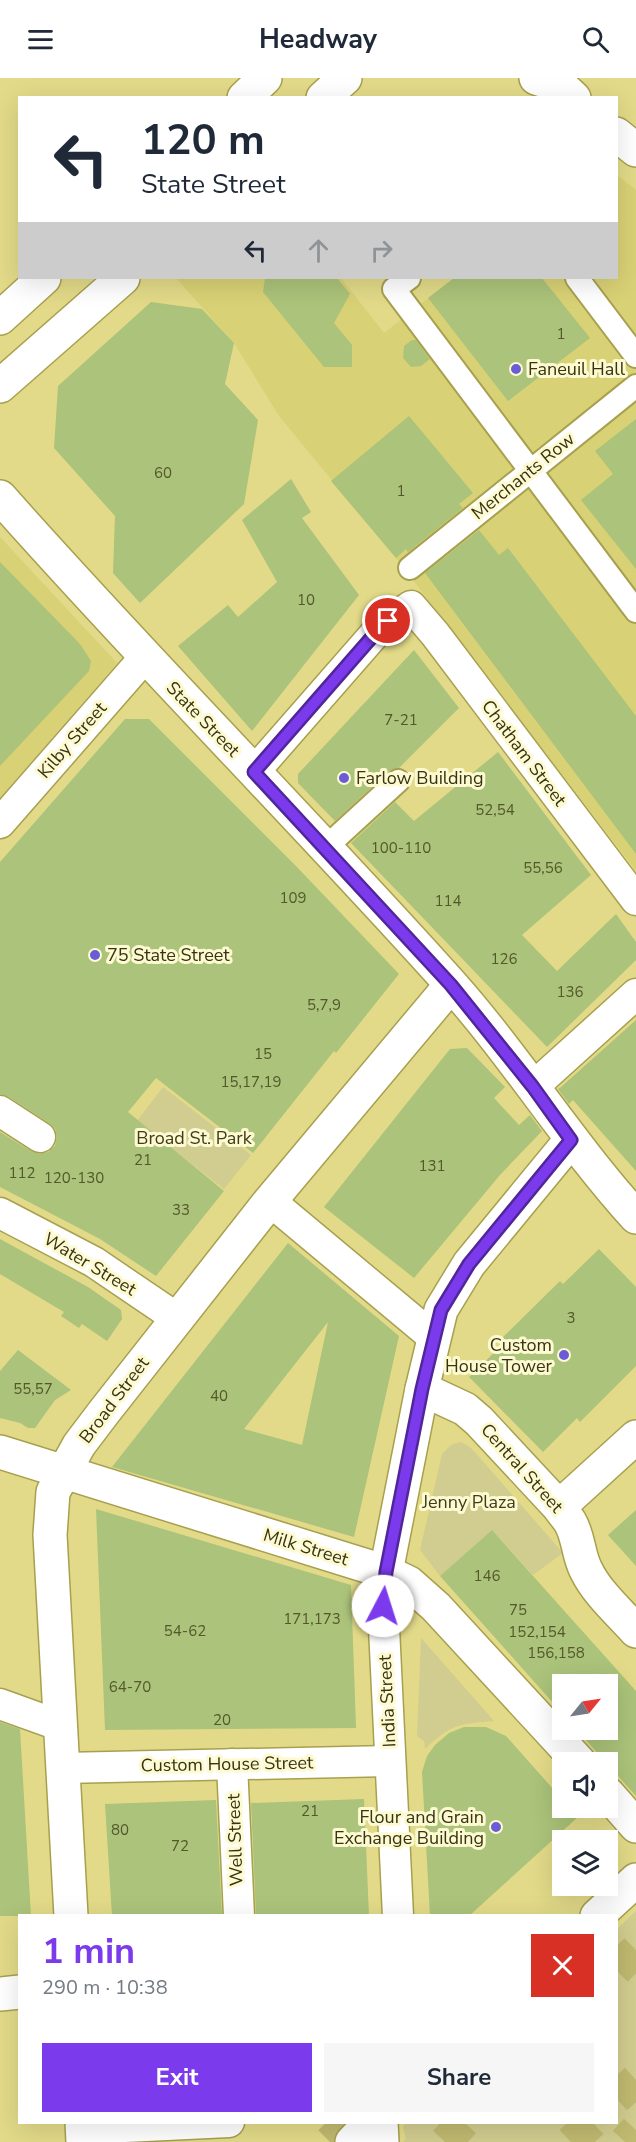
<!DOCTYPE html>
<html lang="en">
<head>
<meta charset="utf-8">
<style>
	body { margin:0; font-family:"Nunito Sans",sans-serif; background:#f6f6f7; color:#1f2937; height:100vh; display:flex; flex-direction:column; font-size:22px; white-space:nowrap }
	* { box-sizing:border-box; margin:0 }
	p { font-size:20px; color:#747a83 }
	.icon { flex:none; width:33px; height:33px; fill:none; stroke:currentColor; stroke-width:2; stroke-linecap:round; stroke-linejoin:round }
	.map { position:relative; flex:1; overflow:hidden }
	.details { position:absolute; left:18px; top:1836px; width:600px; height:210px; display:flex; flex-direction:column; background:#fff; border-radius:0px; box-shadow:0 6px 24px #0002 }
	.details>* { flex:none }
	.top-card { position:absolute; left:18px; top:18px; width:600px; height:183px; border-radius:0px; box-shadow:0 6px 24px #0002; background:#fff; color:#1f2937; overflow:hidden }
	.needle { width:39px; rotate:60deg }
	.fabs { position:absolute; left:552px; top:1596px; display:grid; gap:12px }
	.fabs a { display:grid; place-items:center; width:66px; height:66px; border-radius:0px; background:#fff; box-shadow:0 6px 24px #0002; font-size:30px }
	.pin { position:absolute; display:grid; place-items:center; width:51px; height:51px; color:#fff; margin:-26px; border:3px solid #fff; border-radius:50%; box-shadow:0 2px 6px #0007 }
	.me { position:absolute; width:66px; margin:-33px; rotate:5deg; stroke-linejoin:round; filter:drop-shadow(0 0 4px #0008) }
	.turn { display:flex; align-items:center; gap:21px; height:126px; padding:0 24px; font-size:27px }
	.turn .icon { width:78px; height:78px; stroke-width:2.5 }
	.turn b { display:block; font-size:42px; line-height:51px }
	.lanes { display:flex; align-items:center; height:57px; padding:0 24px; background:#0003; justify-content:center; gap:30px; direction:ltr }
	.lanes .off { opacity:.35 }
	.round { display:grid; place-items:center; flex:none; width:63px; height:63px; border-radius:0px; background:#f6f6f7 }
	.overview { display:flex; align-items:center; justify-content:space-between; height:102px; padding:0 24px }
	h1 { font-size:36px; font-weight:700; line-height:45px; color:#7c3aed }
	.button { display:flex; gap:12px; margin-top:auto; padding:12px 24px }
	.button a { flex:1; height:69px; border-radius:0px; background:#7c3aed; color:#fff; font-size:24px; font-weight:700; line-height:69px; text-align:center }
	.button a+a { background:#f6f6f7; color:#1f2937 }
	header { display:flex; justify-content:space-between; align-items:center; height:78px; padding:0 24px; background:#fff; font-size:27px; font-weight:700 }
	.map>svg:first-child { display:block }
	.built { fill:#d9d175 }
	.green { fill:#d1cc8f }
	.building { fill:#abc37a; fill-rule:evenodd }
	.lines { fill:none; stroke-linecap:round; stroke-linejoin:round }
	.motorway-tunnel { stroke:#c0b970; stroke-width:33; stroke-dasharray:33 16; stroke-linecap:butt }
	.pedestrian-casing { stroke:#a7a04e; stroke-width:26 }
	.minor-casing { stroke:#a7a04e; stroke-width:33 }
	.tertiary-casing { stroke:#a7a04e; stroke-width:36 }
	.secondary-casing { stroke:#a7a04e; stroke-width:36 }
	.primary-casing { stroke:#a7a04e; stroke-width:36 }
	.pedestrian { stroke:#fff; stroke-width:22 }
	.minor { stroke:#fff; stroke-width:30 }
	.tertiary { stroke:#fff; stroke-width:33 }
	.secondary { stroke:#fff; stroke-width:33 }
	.primary { stroke:#fff; stroke-width:33 }
	.route-casing { stroke:#51269a; stroke-width:15 }
	.route { stroke:#7c3aed; stroke-width:10 }
	.poi-dot { fill:#6a5cd6; stroke:#fdfad2; stroke-width:2 }
	.labels { text-anchor:middle; dominant-baseline:central; stroke-width:6; stroke-linejoin:round; paint-order:stroke }
	.number-label { font-size:15px; fill:#54582b }
	.poi-label { font-size:18px; fill:#373411; stroke:#fdfad2; text-anchor:start }
	.street-label { font-size:18px; fill:#373411; stroke:#fdfad2 }
	.park-label { font-size:18px; fill:#3f3c1a; stroke:#fdfad2 }
</style>
</head>
<body>
<header><svg class="icon" aria-label="menu" viewBox="0 0 24 24"><path d="M4 6h16M4 12h16M4 18h16"/></svg>Headway<svg class="icon" aria-label="search" viewBox="0 0 24 24"><circle cx="10" cy="10" r="6"/><path d="M15 15l6 6"/></svg></header>
<div class="map">
<svg width="636" height="2064" viewBox="0 0 636 2064">
	<rect width="100%" height="100%" fill="#e2da88"/>
	<g class="built">
		<path d="M 617,97 L 636,112 L 636,793 L 396,480 L 279,338 L 234,265 L 176,200 L 341,200 L 384,255 L 454,200 L 616,200 Z"/>
		<path d="M 0,459 L 117,585 L 0,720 Z"/>
	</g>
	<g class="green">
		<path d="M 163,1009 L 251,1077 L 224,1111 L 137,1043 Z"/>
		<path d="M 460,1364 L 467,1367 L 473,1372 L 563,1475 L 533,1497 L 492,1452 L 440,1498 L 420,1472 L 442,1376 L 451,1367 Z"/>
		<path d="M 421,1560 L 494,1643 C 459,1646 451,1646 425,1671 L 424,1663 L 417,1658 Z"/>
		<path d="M 636,1833 L 636,2059 L 631,2064 L 403,2064 L 406,2061 L 403,2049 L 405,2045 L 616,2044 L 617,1851 Z"/>
	</g>
	<g class="building">
		<path d="M 265,200 L 337,200 L 350,216 L 334,245 L 352,267 L 352,289 L 324,289 L 263,214 Z"/>
		<path d="M 454,200 L 542,200 L 590,260 L 508,323 L 428,220 Z"/>
		<path d="M 151,224 L 202,231 L 234,265 L 225,306 L 258,342 L 244,426 L 140,525 L 113,495 L 115,438 L 54,370 L 58,308 Z"/>
		<path d="M 412,262 L 416,262 L 430,281 L 421,288 L 411,289 L 403,280 L 404,268 Z"/>
		<path d="M 409,338 L 473,415 L 459,426 L 463,430 L 408,474 L 406,471 L 396,480 L 331,403 Z"/>
		<path d="M 636,341 L 636,491 L 581,422 L 613,396 L 595,373 Z"/>
		<path d="M 291,401 L 311,434 L 302,440 L 359,517 L 252,653 L 178,568 L 228,527 L 238,539 L 277,504 L 242,442 Z"/>
		<path d="M 479,452 L 499,477 L 508,470 L 636,638 L 636,776 L 425,495 Z"/>
		<path d="M 0,484 L 80,566 L 91,583 L 89,593 L 0,688 Z"/>
		<path d="M 414,572 L 459,630 L 399,690 L 389,693 L 335,743 L 298,705 L 298,696 Z"/>
		<path d="M 125,641 L 149,641 L 295,787 L 399,896 L 336,975 L 334,973 L 253,1075 L 156,1000 L 128,1034 L 224,1113 L 156,1198 L 100,1161 L 0,1109 L 0,1054 L 31,1073 L 39,1076 L 48,1074 L 55,1068 L 57,1059 L 55,1051 L 49,1045 L 9,1019 L 0,1016 L 0,784 Z"/>
		<path d="M 498,674 L 591,797 L 522,857 L 557,893 L 616,836 L 636,864 L 636,882 L 547,969 L 351,765 L 395,724 L 414,743 Z"/>
		<path d="M 636,942 L 636,1093 L 573,1022 L 569,1026 L 558,1011 L 561,1009 L 571,1019 L 561,1009 Z"/>
		<path d="M 467,970 L 505,1009 L 494,1020 L 519,1047 L 530,1037 L 542,1053 L 500,1097 L 414,1200 L 324,1129 L 450,971 Z"/>
		<path d="M 0,1161 L 88,1209 L 121,1232 L 122,1241 L 107,1263 L 82,1246 L 79,1250 L 61,1238 L 64,1234 L 0,1196 Z"/>
		<path d="M 288,1165 L 399,1258 L 354,1459 L 112,1389 ZM 328,1244 L 302,1367 L 244,1351 Z"/>
		<path d="M 599,1171 L 636,1209 L 636,1288 L 580,1344 L 577,1340 L 543,1374 L 469,1299 L 503,1266 L 500,1262 L 560,1203 L 563,1206 Z"/>
		<path d="M 18,1272 L 71,1312 L 55,1322 L 35,1350 L 28,1350 L 20,1345 L 0,1340 L 0,1293 Z"/>
		<path d="M 96,1431 L 351,1507 L 356,1650 L 105,1652 Z"/>
		<path d="M 636,1432 L 636,1488 L 608,1457 Z"/>
		<path d="M 492,1452 L 636,1613 L 636,1718 L 577,1652 L 608,1652 L 608,1606 L 562,1606 L 562,1635 L 440,1498 Z"/>
		<path d="M 0,1644 L 20,1651 L 31,1838 L 0,1838 Z"/>
		<path d="M 464,1649 L 486,1649 L 506,1658 L 562,1721 L 562,1730 L 570,1730 L 578,1739 L 469,1838 L 430,1838 L 422,1694 L 427,1678 L 435,1667 L 449,1655 Z"/>
		<path d="M 364,1721 L 369,1838 L 256,1838 L 251,1725 Z"/>
		<path d="M 216,1722 L 222,1838 L 112,1838 L 105,1726 Z"/>
	</g>
	<g class="lines">
		<g class="motorway-tunnel">
			<path d="M 616,1892 L 636,1872"/>
			<path d="M 616,2020 L 636,2002"/>
			<path d="M 330,2064 L 350,2044"/>
			<path d="M 445,2064 L 464,2044"/>
			<path d="M 571,2064 L 592,2044"/>
			<path d="M 625,2064 L 636,2052"/>
		</g>
		<g class="pedestrian-casing">
			<g id="pedestrian">
				<path d="M 409,200 L 394,211 L 636,533"/>
				<path d="M 577,200 L 636,278"/>
				<path d="M 410,490 L 636,308"/>
				<path d="M 325,770 L 398,703"/>
			</g>
		</g>
		<g class="minor-casing">
			<g id="minor">
				<path d="M 254,694 L 379,551 L 411,528 L 435,556 L 636,822"/>
				<path d="M 0,745 L 145,579"/>
				<path d="M 533,1009 L 636,916"/>
				<path d="M 0,1033 L 40,1059"/>
				<path d="M 270,1123 L 433,1259"/>
				<path d="M 0,1135 L 94,1184 L 178,1241"/>
				<path d="M 386,1494 L 384,1550 L 398,1838"/>
				<path d="M 0,1626 L 61,1648"/>
				<path d="M 232,1686 L 239,1838"/>
				<path d="M 63,1690 L 390,1683"/>
				<path d="M 83,2051 L 229,2044"/>
			</g>
		</g>
		<g class="tertiary-casing">
			<path id="tertiary" d="M 381,2044 L 382,2064"/>
		</g>
		<g class="secondary-casing">
			<g id="secondary">
				<path d="M 536,0 L 561,8 L 574,20"/>
				<path d="M 616,56 L 636,72"/>
				<path d="M 422,1311 L 465,1331 L 479,1343 L 559,1429 C 562,1434 567,1439 570,1444 C 579,1459 578,1477 586,1492 C 597,1515 619,1534 636,1553"/>
				<path d="M 0,1374 L 386,1494 L 409,1505 L 436,1529 L 579,1684"/>
				<path d="M 559,1429 L 636,1359"/>
				<path d="M 386,1494 L 422,1311 L 441,1232 L 469,1186 L 571,1062"/>
				<path d="M 608,1716 L 636,1748"/>
				<path d="M 71,1838 L 50,1457 L 53,1414 L 79,1367 L 104,1334 L 270,1123 L 451,907"/>
				<path d="M 0,1916 L 20,1914"/>
				<path d="M 82,2044 L 83,2064"/>
			</g>
		</g>
		<g class="primary-casing">
			<g id="primary">
				<path d="M 244,20 L 265,0"/>
				<path d="M 323,20 L 345,0"/>
				<path d="M 0,240 L 44,200"/>
				<path d="M 0,308 L 123,200"/>
				<path d="M 0,419 C 146,584 302,740 450,905 C 516,979 569,1065 636,1139"/>
				<path d="M 597,1838 L 636,1802"/>
				<path d="M 352,2064 L 371,2044"/>
			</g>
		</g>
		<use href="#pedestrian" class="pedestrian"/>
		<use href="#minor" class="minor"/>
		<use href="#tertiary" class="tertiary"/>
		<use href="#secondary" class="secondary"/>
		<use href="#primary" class="primary"/>
	</g>
	<g class="lines">
		<g class="route-casing">
			<path id="route" d="M 383,1528 L 386,1494 L 422,1311 L 441,1232 L 469,1186 L 571,1062 L 533,1009 L 451,907 L 254,694 L 379,551 L 388,543"/>
		</g>
		<use href="#route" class="route"/>
	</g>
	<g class="poi-dot">
		<circle cx="516" cy="291" r="6"/>
		<circle cx="344" cy="700" r="6"/>
		<circle cx="95" cy="877" r="6"/>
		<circle cx="564" cy="1277" r="6"/>
		<circle cx="496" cy="1749" r="6"/>
	</g>
	<g class="labels">
		<g class="number-label">
			<text x="561" y="256">1</text>
			<text x="163" y="395">60</text>
			<text x="401" y="413">1</text>
			<text x="306" y="522">10</text>
			<text x="401" y="642">7-21</text>
			<text x="495" y="732">52,54</text>
			<text x="401" y="770">100-110</text>
			<text x="543" y="790">55,56</text>
			<text x="293" y="820">109</text>
			<text x="448" y="823">114</text>
			<text x="504" y="881">126</text>
			<text x="570" y="914">136</text>
			<text x="324" y="927">5,7,9</text>
			<text x="263" y="976">15</text>
			<text x="251" y="1004">15,17,19</text>
			<text x="143" y="1082">21</text>
			<text x="432" y="1088">131</text>
			<text x="22" y="1095">112</text>
			<text x="74" y="1100">120-130</text>
			<text x="181" y="1132">33</text>
			<text x="571" y="1240">3</text>
			<text x="33" y="1311">55,57</text>
			<text x="219" y="1318">40</text>
			<text x="487" y="1498">146</text>
			<text x="518" y="1532">75</text>
			<text x="312" y="1541">171,173</text>
			<text x="185" y="1553">54-62</text>
			<text x="537" y="1554">152,154</text>
			<text x="556" y="1575">156,158</text>
			<text x="130" y="1609">64-70</text>
			<text x="222" y="1642">20</text>
			<text x="310" y="1733">21</text>
			<text x="120" y="1752">80</text>
			<text x="180" y="1768">72</text>
		</g>
		<g class="poi-label">
			<text x="528" y="291">Faneuil Hall</text>
			<text x="356" y="700">Farlow Building</text>
			<text x="107" y="877">75 State Street</text>
			<text x="552" y="1267" text-anchor="end">Custom<tspan x="552" dy="21">House Tower</tspan></text>
			<text x="484" y="1739" text-anchor="end">Flour and Grain<tspan x="484" dy="21">Exchange Building</tspan></text>
		</g>
		<g class="street-label">
			<text transform="translate(523 398) rotate(-39)">Merchants Row</text>
			<text transform="translate(203 641) rotate(46)">State Street</text>
			<text transform="translate(72 662) rotate(-49)">Kilby Street</text>
			<text transform="translate(524 675) rotate(53)">Chatham Street</text>
			<text transform="translate(90 1186) rotate(31)">Water Street</text>
			<text transform="translate(114 1322) rotate(-53)">Broad Street</text>
			<text transform="translate(522 1390) rotate(48)">Central Street</text>
			<text transform="translate(306 1469) rotate(17)">Milk Street</text>
			<text transform="translate(387 1623) rotate(-93)">India Street</text>
			<text transform="translate(227 1686) rotate(-1)">Custom House Street</text>
			<text transform="translate(235 1762) rotate(-92)">Well Street</text>
		</g>
		<g class="park-label">
			<text x="194" y="1060">Broad St. Park</text>
			<text x="469" y="1424">Jenny Plaza</text>
		</g>
	</g>
</svg>
<div class="fabs">
<a><svg class="needle" viewBox="-14 -14 28 28"><path d="M0-13l5 13h-10z" fill="#e53935"/><path d="M0 13l5-13h-10z" fill="#747a83"/></svg></a>
<a><svg class="icon" aria-label="sound" viewBox="0 0 24 24"><path d="M4 9h4l5-4v14l-5-4H4zM17 9q2 3 0 6"/></svg></a>
<a><svg class="icon" aria-label="layers" viewBox="0 0 24 24"><path d="M12 4l9 5-9 5-9-5zM3 14l9 5 9-5"/></svg></a>
</div>
<div class="pin" style="left:388px;top:543px;background:#d93025"><svg class="icon" aria-label="arrive" viewBox="0 0 24 24"><path d="M6 21V4h12l-3 4 3 4H6"/></svg></div>
<svg class="me" style="left:383px;top:1528px" viewBox="-20 -20 40 40"><circle r="19" fill="#fff"/><path d="M0-13L10 11 0 6-10 11z" fill="#7c3aed"/></svg>
<div class="top-card">
<div class="turn"><svg class="icon" aria-label="left" viewBox="0 0 24 24"><path d="M17 20v-9H6M10 6l-5 5 5 5"/></svg><div><b>120 m</b>State Street</div></div>
<div class="lanes"><svg class="icon" aria-label="left" viewBox="0 0 24 24"><path d="M17 20v-9H6M10 6l-5 5 5 5"/></svg><svg class="icon off" aria-label="ahead" viewBox="0 0 24 24"><path d="M12 20V5M6 11l6-6 6 6"/></svg><svg class="icon off" aria-label="right" viewBox="0 0 24 24"><path d="M7 20v-9h11M14 6l5 5-5 5"/></svg></div>
</div>
<section class="details">
<div class="overview"><div><h1>1 min</h1><p>290 m · 10:38</p></div><a class="round" style="background:#d93025;color:#fff"><svg class="icon" aria-label="close" viewBox="0 0 24 24"><path d="M6 6l12 12M18 6L6 18"/></svg></a></div>
<div class="button"><a>Exit</a><a>Share</a></div>
</section>
</div>
</body>
</html>
